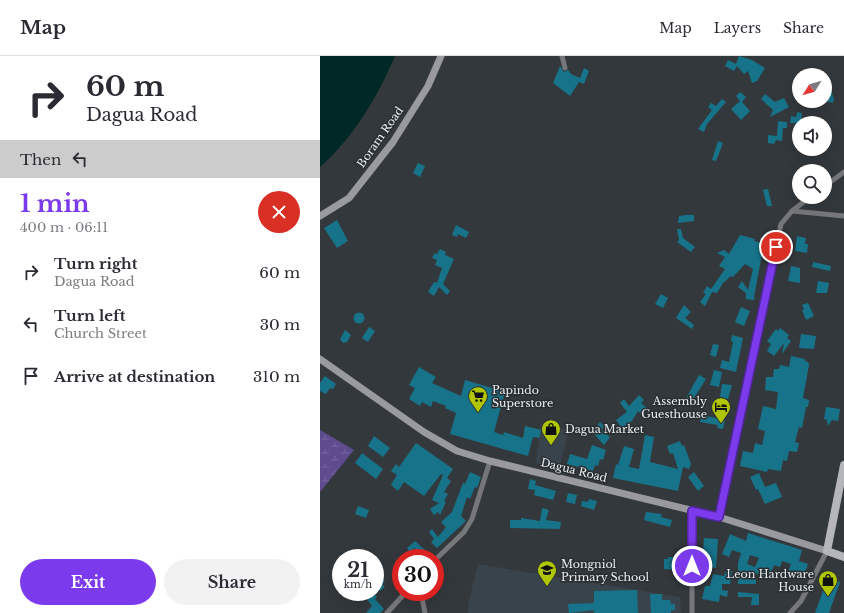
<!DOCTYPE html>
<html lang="en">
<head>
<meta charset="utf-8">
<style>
	body { margin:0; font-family:"Libre Baskerville",serif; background:#f2f2f3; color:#2b2b33; height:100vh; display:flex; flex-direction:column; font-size:15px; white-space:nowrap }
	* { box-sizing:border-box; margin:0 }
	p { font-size:13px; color:#7c7c81 }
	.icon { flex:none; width:22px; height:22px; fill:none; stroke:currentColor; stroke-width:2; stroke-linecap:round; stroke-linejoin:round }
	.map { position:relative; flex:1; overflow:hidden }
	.drawer { display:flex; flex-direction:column; background:#fff; width:320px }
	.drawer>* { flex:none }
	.banner { background:#fff; color:#2b2b33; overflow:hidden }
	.needle { width:26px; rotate:233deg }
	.controls { position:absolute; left:472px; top:12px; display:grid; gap:8px }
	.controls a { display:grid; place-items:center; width:40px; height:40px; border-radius:50%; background:#fff; box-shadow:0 4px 16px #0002; font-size:20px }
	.speed { position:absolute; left:12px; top:493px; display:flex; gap:8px; font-size:20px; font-weight:700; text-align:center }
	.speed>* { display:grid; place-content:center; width:52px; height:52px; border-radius:50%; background:#fff; box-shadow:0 4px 16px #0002; line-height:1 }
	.speed small { font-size:10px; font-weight:400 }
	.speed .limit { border:6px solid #d22; background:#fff; color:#111 }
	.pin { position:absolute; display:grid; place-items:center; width:34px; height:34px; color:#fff; margin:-17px; border:2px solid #fff; border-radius:50%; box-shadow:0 1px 4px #0007 }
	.me { position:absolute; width:44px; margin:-22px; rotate:0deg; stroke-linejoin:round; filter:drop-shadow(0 0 3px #0008) }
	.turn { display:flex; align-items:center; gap:14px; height:84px; padding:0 20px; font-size:18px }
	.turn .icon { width:52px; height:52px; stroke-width:2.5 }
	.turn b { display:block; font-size:28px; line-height:34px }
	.then { display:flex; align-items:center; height:38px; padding:0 20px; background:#0003; gap:8px; font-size:15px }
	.round { display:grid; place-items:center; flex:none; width:42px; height:42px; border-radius:21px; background:#f2f2f3 }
	.overview { display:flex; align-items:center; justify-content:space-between; height:68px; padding:0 20px }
	h1 { font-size:24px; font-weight:700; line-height:30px; color:#7c3aed }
	.action { display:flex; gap:8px; margin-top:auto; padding:8px 20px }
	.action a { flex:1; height:46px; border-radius:24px; background:#7c3aed; color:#fff; font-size:16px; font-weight:700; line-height:46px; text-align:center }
	.action a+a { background:#f2f2f3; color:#2b2b33 }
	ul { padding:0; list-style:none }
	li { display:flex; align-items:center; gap:12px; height:52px; padding:0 20px }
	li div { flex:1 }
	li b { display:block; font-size:15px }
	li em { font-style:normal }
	header { display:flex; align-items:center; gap:24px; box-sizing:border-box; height:56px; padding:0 20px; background:#fff; border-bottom:1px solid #e1e1e2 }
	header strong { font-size:19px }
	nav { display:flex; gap:22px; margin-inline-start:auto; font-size:14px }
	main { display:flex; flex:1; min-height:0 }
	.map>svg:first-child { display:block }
	.built { fill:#39434b }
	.wetland { fill:url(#wetland-marsh) }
	.water { fill:#002827 }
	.building { fill:#177389; fill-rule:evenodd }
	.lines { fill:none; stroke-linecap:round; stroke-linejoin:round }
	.street { stroke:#76777a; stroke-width:5 }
	.secondary { stroke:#999a9f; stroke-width:7 }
	.primary { stroke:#b4b6bb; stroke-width:8 }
	.route-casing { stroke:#51269a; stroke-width:10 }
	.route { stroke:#7c3aed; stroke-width:7 }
	.labels { text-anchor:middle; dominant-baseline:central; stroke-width:3; stroke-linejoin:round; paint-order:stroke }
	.street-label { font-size:11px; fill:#ebeef0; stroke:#292e32 }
	.poi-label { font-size:11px; fill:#ebeef0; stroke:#292e32; text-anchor:start }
</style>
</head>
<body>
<header>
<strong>Map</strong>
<nav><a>Map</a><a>Layers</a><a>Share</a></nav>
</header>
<main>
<section class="drawer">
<div class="banner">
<div class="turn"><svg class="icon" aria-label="right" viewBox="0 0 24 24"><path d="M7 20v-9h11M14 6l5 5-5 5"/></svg><div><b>60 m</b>Dagua Road</div></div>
<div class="then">Then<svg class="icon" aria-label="left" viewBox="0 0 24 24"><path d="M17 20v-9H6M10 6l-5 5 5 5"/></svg></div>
</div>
<div class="overview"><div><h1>1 min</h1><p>400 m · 06:11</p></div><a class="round" style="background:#d93025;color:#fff"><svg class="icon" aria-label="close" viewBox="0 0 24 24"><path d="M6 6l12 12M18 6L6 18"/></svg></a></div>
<ul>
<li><svg class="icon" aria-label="right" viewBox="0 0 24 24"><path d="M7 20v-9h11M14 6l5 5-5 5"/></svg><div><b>Turn right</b><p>Dagua Road</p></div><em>60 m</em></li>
<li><svg class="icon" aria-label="left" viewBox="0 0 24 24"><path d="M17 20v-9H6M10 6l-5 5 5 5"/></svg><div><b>Turn left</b><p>Church Street</p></div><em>30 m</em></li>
<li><svg class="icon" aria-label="arrive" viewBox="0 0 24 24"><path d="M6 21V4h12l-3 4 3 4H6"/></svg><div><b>Arrive at destination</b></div><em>310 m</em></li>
</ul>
<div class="action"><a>Exit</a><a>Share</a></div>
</section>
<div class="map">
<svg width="524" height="557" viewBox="0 0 524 557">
	<defs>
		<pattern id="wetland-marsh" width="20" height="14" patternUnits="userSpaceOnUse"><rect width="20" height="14" fill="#5f4c8f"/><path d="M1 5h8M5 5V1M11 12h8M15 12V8" fill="none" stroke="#76669f"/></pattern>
	</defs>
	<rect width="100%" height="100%" fill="#33383c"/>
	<g class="built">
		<path d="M 221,366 L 249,374 L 239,413 L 216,407 Z"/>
		<path d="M 158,508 L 360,541 L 361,557 L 148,557 L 148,548 Z"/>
	</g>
	<path class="wetland" d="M 0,374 L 34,394 L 0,436 Z"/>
	<path class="water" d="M 0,0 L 75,0 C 58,40 33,82 0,111 Z"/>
	<g class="building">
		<path d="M 419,0 L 432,4 L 445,12 L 437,25 L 432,27 L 428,15 L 424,18 L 417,10 L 414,15 L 405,10 L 408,4 L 416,8 Z"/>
		<path d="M 240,10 L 244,16 L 248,14 L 251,18 L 260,22 L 264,12 L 269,15 L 264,28 L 259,26 L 250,40 L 233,27 Z"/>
		<path d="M 506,21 L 514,43 L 513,47 L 505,45 Z"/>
		<path d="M 420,36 L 426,41 L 422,46 L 430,55 L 421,64 L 411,53 L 420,45 L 416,40 Z"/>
		<path d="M 445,38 L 455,46 L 464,42 L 469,51 L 450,61 L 453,54 L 441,43 Z"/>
		<path d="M 402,43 L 406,46 L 387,68 L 384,76 L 378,73 L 392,54 L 388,51 L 391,47 L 396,50 Z"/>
		<path d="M 477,56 L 482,57 L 481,67 L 470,67 L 471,60 L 476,61 Z"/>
		<path d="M 458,65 L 467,66 L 467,72 L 463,72 L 462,85 L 456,84 L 454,88 L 448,87 L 448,79 L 457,80 Z"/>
		<path d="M 398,85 L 403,87 L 396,105 L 392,104 Z"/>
		<path d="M 98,107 L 105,110 L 100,121 L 93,117 Z"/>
		<path d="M 448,133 L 452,150 L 447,150 L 443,134 Z"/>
		<path d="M 366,159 L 374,159 L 374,165 L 358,167 L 359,160 Z"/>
		<path d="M 17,164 L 28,185 L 17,192 L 4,172 Z"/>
		<path d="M 136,169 L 149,176 L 146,182 L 138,178 L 137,181 L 132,179 Z"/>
		<path d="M 357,173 L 361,173 L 363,182 L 375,191 L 371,196 L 357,186 L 359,184 Z"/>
		<path d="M 420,179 L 435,183 L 434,185 L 444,187 L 434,241 L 435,243 L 433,244 L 426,243 L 426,237 L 418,231 L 422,225 L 428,234 L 433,213 L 425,208 L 413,221 L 411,220 L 403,227 L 397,237 L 392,236 L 385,250 L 380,246 L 386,238 L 383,237 L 387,230 L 391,233 L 405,213 L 399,210 L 405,201 L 397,197 L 404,194 L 409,198 Z"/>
		<path d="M 477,180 L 486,182 L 485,188 L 488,188 L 487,197 L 475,195 Z"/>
		<path d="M 120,193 L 126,196 L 125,199 L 134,203 L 123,228 L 130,235 L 127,239 L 119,231 L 114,240 L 108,236 L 114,226 L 117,227 L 122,212 L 115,209 L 117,204 L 112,202 L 115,197 L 117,198 Z"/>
		<path d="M 493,206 L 511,210 L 510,215 L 492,211 Z"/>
		<path d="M 471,210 L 480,212 L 480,227 L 468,225 Z"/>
		<path d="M 498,225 L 509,227 L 507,237 L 496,237 Z"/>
		<path d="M 341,238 L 348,242 L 343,252 L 335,248 Z"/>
		<path d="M 488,247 L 494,260 L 486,264 L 482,254 L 484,253 L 482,249 Z"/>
		<path d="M 364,249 L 371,256 L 365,262 L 374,269 L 372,273 L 356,262 Z"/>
		<path d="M 421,251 L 430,255 L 424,270 L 415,266 Z"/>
		<circle cx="39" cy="262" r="5.5"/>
		<path d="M 49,271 L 55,275 L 48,286 L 42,282 Z"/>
		<path d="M 460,272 L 469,279 L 467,282 L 471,285 L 462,298 L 464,287 L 454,300 L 447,295 L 451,288 L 447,285 L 456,273 L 458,275 Z"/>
		<path d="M 25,274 L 31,279 L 27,286 L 23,287 L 20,283 Z"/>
		<path d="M 481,278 L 496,280 L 494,293 L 479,292 Z"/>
		<path d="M 412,279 L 423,282 L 416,316 L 400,312 L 402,304 L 409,306 L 413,286 L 411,285 Z"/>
		<path d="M 393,288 L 399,289 L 396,301 L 390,299 Z"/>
		<path d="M 471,300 L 485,303 L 485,305 L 488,306 L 489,309 L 483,342 L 489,344 L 488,351 L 486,351 L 482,372 L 479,371 L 475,386 L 479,387 L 477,396 L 469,395 L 467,405 L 463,404 L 461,415 L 448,413 L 447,416 L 420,410 L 423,395 L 433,397 L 435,387 L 442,389 L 445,375 L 438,373 L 443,350 L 456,353 L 458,336 L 445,334 L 446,321 L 453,321 L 454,313 L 459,313 L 460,309 L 469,311 Z"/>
		<path d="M 99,311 L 116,321 L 112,327 L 141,340 L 145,324 L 185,336 L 174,376 L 183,379 L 184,376 L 203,382 L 205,370 L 221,374 L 219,382 L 213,381 L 208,400 L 130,378 L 136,357 L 125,352 L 126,350 L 113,345 L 111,351 L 102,346 L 100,350 L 89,343 L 95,332 L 89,329 Z"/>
		<path d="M 394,314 L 402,316 L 399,331 L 390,329 Z"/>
		<path d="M 379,319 L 386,323 L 371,347 L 365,344 Z"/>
		<path d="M 5,320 L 16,328 L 13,333 L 10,332 L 6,338 L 0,335 L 0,327 Z"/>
		<path d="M 402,328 L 412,329 L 408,343 L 400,341 Z"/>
		<path d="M 319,339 L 324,344 L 321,347 L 327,352 L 321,358 L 318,355 L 312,365 L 302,372 L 296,364 L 307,356 L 300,347 L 304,343 L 309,350 Z"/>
		<path d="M 506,351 L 520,353 L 518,365 L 512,364 L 508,370 L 507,364 L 504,363 Z"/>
		<path d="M 382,359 L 405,364 L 403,373 L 397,372 L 398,369 L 380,366 Z"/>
		<path d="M 280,366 L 284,370 L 281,374 L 290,381 L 284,389 L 274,378 L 279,373 L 276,371 Z"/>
		<path d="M 325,379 L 334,381 L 330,406 L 358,413 L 353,397 L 350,398 L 347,390 L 360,385 L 362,390 L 364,389 L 371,408 L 369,413 L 363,411 L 358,435 L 293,422 L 296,408 L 298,409 L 304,390 L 314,393 L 309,411 L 319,413 Z"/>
		<path d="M 54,380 L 70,392 L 63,401 L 48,390 Z"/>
		<path d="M 96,387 L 133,413 L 127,422 L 131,425 L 124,436 L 128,438 L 124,445 L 126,446 L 120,459 L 118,456 L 114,459 L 110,453 L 119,447 L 112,444 L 123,419 L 121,418 L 104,440 L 84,426 L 78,435 L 71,429 L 77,419 L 71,415 L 76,408 L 79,411 Z"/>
		<path d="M 272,389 L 286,394 L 283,404 L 280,403 L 278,410 L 275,409 L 273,415 L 247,408 L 250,398 L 267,403 Z"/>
		<path d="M 42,397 L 63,413 L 56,423 L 35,407 Z"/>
		<path d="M 150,416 L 161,421 L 157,432 L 155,431 L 150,443 L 147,441 L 141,460 L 146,465 L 117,492 L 111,486 L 114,483 L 109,476 L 112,473 L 118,481 L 126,471 L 121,466 L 132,456 L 143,427 L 145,428 Z"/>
		<path d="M 374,416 L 384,430 L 378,435 L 368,421 Z"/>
		<path d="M 439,417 L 445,431 L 456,427 L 462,441 L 445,448 L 438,433 L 436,434 L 430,421 Z"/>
		<path d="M 210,423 L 216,425 L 215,429 L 236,435 L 233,444 L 214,439 L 215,434 L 208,433 Z"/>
		<path d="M 248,437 L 257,439 L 255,448 L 246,446 Z"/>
		<path d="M 269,443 L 277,445 L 274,454 L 261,450 L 262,445 L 268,446 Z"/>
		<path d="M 38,450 L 49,454 L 46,462 L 35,458 Z"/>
		<path d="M 222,452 L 229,454 L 226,464 L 241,466 L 240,473 L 190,472 L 190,464 L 201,464 L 201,462 L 220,465 Z"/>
		<path d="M 326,456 L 342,458 L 341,461 L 352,464 L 350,471 L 324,464 Z"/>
		<path d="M 428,477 L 482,494 L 479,505 L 488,508 L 483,523 L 467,518 L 471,508 L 462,505 L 460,511 L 454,509 L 449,522 L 436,517 L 436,528 L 418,528 L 418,507 L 421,497 L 412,494 L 409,501 L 402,498 L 410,478 L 426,485 ZM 430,499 L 439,502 L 435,511 L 427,508 Z"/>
		<path d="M 384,482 L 398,483 L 396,512 L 382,510 Z"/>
		<path d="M 95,485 L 106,495 L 105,496 L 109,502 L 106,502 L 94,492 L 90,496 L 87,492 Z"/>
		<path d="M 348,501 L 356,501 L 355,514 L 344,513 L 344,503 L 348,503 Z"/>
		<path d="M 407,513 L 412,515 L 410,528 L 402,528 L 402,534 L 408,535 L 407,541 L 400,539 L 399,546 L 382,543 L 385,530 L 390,530 L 393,518 L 404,520 Z"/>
		<path d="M 59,519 L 65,526 L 62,528 L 65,531 L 60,535 L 55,530 L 55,522 Z"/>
		<path d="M 508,521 L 520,526 L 509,557 L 495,557 Z"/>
		<path d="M 317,534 L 318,557 L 274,557 L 274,554 L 249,557 L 248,548 L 274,547 L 274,535 Z"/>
		<path d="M 53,536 L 57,541 L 55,543 L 64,553 L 60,557 L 46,557 L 52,550 L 46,542 Z"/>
		<path d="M 418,536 L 439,538 L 439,549 L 431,549 L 432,541 L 418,541 Z"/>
		<path d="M 330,538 L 342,538 L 342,544 L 350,544 L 351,548 L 355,548 L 355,554 L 351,554 L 351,557 L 331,557 Z"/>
	</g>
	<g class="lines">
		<g class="street">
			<path d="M 242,0 L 245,12"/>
			<path d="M 505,130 L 524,116"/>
			<path d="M 472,155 L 490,141"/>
			<path d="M 372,455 L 372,557"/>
			<path d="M 399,461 L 461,168 L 472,155 L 524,160"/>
			<path d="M 115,504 L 144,476 L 152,463 L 170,405"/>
			<path d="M 101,536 L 105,557"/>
			<path d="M 67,557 L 86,536"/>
			<path d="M 470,557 L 481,545 L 507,495"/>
		</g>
		<g class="secondary">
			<path d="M 0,160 L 29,142 L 73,86 L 108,30 L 121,0"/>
			<path d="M 0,303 L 104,376 L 137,395 L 170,405 L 399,461 L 507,495"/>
		</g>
		<path class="primary" d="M 524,409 L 507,495 L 524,501"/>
	</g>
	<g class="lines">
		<g class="route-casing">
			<path id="route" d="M 372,510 L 372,455 L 399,461 L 456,191"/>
		</g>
		<use href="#route" class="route"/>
	</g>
	<defs>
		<g id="supermarket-pin" transform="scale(1)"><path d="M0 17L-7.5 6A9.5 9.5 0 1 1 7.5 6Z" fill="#b0c503" stroke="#292e32"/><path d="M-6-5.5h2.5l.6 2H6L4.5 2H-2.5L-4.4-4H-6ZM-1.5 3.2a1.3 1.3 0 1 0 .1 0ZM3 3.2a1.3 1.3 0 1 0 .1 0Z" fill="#111"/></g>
		<g id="hotel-pin" transform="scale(1)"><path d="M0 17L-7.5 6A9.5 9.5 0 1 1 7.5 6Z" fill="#b0c503" stroke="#292e32"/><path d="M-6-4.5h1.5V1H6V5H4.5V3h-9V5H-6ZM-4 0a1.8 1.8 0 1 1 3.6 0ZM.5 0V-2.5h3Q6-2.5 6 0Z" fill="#111"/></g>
		<g id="shop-pin" transform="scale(1)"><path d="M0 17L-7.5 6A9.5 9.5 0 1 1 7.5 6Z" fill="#b0c503" stroke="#292e32"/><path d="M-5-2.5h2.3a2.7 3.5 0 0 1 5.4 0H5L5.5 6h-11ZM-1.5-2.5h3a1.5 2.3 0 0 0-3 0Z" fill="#111"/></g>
		<g id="school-pin" transform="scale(1)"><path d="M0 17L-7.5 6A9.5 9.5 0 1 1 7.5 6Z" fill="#b0c503" stroke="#292e32"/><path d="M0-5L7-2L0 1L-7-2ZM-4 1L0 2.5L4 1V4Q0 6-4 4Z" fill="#111"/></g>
	</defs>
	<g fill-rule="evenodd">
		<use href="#supermarket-pin" x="158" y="340"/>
		<use href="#hotel-pin" x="401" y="351"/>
		<use href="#shop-pin" x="231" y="373"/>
		<use href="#school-pin" x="227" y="514"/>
		<use href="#shop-pin" x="508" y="524"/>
	</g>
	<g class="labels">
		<g class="street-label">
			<text transform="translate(60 81) rotate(-55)">Boram Road</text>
			<text transform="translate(254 414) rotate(14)">Dagua Road</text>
		</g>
		<g class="poi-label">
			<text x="172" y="334">Papindo<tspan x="172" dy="13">Superstore</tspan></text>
			<text x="387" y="345" text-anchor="end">Assembly<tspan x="387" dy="13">Guesthouse</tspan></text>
			<text x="245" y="373">Dagua Market</text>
			<text x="241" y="508">Mongniol<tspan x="241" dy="13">Primary School</tspan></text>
			<text x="494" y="518" text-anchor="end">Leon Hardware<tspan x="494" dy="13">House</tspan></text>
		</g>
	</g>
</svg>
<div class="controls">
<a><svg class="needle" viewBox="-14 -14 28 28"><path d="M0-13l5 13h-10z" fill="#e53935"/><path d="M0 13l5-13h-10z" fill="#7c7c81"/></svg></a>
<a><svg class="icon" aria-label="sound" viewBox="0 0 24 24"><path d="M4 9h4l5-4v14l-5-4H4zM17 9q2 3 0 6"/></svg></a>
<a><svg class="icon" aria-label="search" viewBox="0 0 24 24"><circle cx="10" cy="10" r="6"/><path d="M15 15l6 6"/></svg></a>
</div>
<div class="speed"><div>21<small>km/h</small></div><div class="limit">30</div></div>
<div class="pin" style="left:456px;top:191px;background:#d93025"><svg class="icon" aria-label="arrive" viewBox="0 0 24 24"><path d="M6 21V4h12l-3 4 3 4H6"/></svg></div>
<svg class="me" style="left:372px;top:510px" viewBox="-20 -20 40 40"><circle r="17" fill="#7c3aed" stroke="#fff" stroke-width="3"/><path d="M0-11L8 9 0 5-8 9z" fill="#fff"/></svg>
</div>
</main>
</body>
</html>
